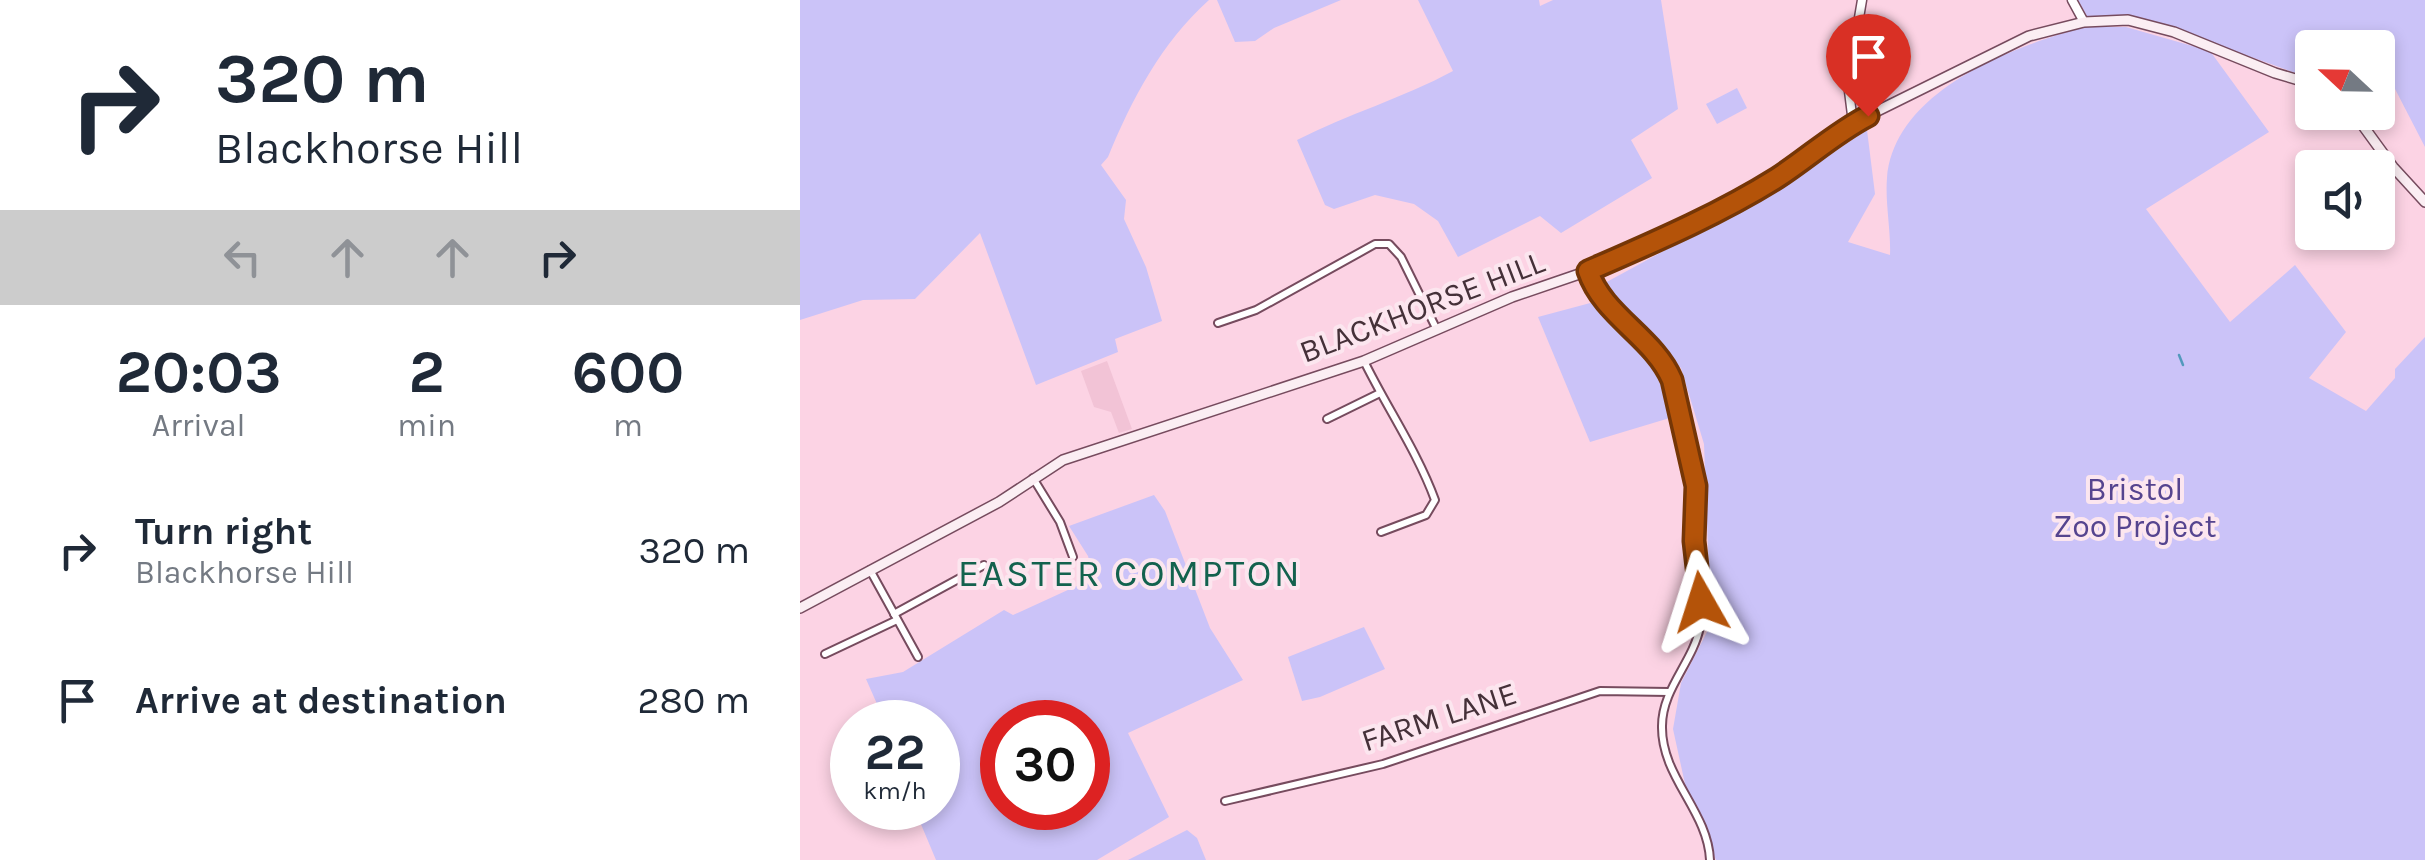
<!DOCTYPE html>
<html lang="en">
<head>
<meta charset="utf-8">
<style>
	body { margin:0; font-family:Karla,sans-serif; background:#f2f2f3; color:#1f2937; height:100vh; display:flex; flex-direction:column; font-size:38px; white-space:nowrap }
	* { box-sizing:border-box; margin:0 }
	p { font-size:32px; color:#747a83 }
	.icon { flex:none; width:55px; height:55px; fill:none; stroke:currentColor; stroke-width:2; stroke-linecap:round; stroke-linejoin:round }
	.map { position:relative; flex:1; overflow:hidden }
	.panel { display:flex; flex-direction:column; background:#fff; width:800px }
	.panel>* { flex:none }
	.top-card { background:#fff; color:#1f2937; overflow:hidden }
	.needle { width:65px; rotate:292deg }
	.buttons { position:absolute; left:1495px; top:30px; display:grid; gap:20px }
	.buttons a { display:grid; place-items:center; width:100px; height:100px; border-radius:10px; background:#fff; box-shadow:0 5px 15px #0003; font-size:50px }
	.speed { position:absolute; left:30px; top:700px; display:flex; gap:20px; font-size:50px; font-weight:700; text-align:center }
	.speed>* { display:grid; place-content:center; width:130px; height:130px; border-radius:50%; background:#fff; box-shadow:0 5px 15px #0003; line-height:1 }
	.speed small { font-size:25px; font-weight:400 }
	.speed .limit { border:15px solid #d22; background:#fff; color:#111 }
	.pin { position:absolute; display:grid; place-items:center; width:85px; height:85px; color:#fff; margin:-102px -42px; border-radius:50% 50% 50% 0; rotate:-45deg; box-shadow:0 0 10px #0007 }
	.pin .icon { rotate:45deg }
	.me { position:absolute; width:110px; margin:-55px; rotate:354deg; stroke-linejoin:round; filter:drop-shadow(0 0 8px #0008) }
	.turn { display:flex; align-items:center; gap:35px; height:210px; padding:0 50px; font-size:45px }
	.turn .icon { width:130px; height:130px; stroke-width:2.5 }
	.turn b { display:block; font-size:70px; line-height:85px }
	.lanes { display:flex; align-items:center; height:95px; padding:0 50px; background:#0003; justify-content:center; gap:50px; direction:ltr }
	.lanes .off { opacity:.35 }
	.eta { display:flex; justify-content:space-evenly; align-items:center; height:170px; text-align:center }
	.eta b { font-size:60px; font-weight:700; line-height:70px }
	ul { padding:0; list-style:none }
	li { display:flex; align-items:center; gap:30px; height:150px; padding:0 50px }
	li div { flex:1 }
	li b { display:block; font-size:38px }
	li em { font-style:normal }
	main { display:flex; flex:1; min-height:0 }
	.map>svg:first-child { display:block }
	.built { fill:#f2c3d6 }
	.green { fill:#cbc3f8; fill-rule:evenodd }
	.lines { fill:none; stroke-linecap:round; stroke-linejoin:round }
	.stream { stroke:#5299bc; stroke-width:2.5 }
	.minor-casing { stroke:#764b5e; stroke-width:10 }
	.tertiary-casing { stroke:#764b5e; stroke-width:11 }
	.secondary-casing { stroke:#764b5e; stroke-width:12 }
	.minor { stroke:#fff; stroke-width:6 }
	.tertiary { stroke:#fff; stroke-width:8 }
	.secondary { stroke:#fbeef3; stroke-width:9 }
	.route-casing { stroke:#753606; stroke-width:25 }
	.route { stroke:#b45309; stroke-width:18 }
	.labels { text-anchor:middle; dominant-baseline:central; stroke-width:8; stroke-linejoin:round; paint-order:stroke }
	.street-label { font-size:32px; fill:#453139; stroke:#fce6ef }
	.park-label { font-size:32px; fill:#55448f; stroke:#fce6ef }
	.quarter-label { font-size:38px; letter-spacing:2.5px; fill:#13624e; stroke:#fce6ef }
</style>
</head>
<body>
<main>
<section class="panel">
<div class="top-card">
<div class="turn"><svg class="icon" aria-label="right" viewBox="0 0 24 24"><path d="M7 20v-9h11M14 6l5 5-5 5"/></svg><div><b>320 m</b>Blackhorse Hill</div></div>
<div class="lanes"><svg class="icon off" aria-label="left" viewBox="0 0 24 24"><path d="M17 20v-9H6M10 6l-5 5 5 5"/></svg><svg class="icon off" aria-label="ahead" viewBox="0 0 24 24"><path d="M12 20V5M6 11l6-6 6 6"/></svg><svg class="icon off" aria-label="ahead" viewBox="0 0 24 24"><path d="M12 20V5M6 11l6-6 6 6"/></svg><svg class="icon" aria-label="right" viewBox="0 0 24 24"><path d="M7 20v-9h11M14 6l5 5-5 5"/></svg></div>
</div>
<div class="eta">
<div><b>20:03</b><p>Arrival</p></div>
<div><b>2</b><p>min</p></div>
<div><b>600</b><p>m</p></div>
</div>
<ul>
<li><svg class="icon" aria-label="right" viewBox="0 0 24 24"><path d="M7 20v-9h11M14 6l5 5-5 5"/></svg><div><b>Turn right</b><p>Blackhorse Hill</p></div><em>320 m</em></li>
<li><svg class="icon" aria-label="arrive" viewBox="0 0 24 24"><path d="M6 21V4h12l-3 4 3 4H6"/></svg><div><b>Arrive at destination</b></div><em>280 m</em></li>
</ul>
</section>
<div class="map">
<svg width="1625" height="860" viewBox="0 0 1625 860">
	<rect width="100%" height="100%" fill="#fcd3e4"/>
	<path class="built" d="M 307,361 L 332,429 L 319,433 L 311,412 L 294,407 L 281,371 Z"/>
	<g class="green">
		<path d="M 0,0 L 409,0 C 361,43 332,99 308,157 L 301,165 L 326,200 L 324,219 L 346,267 L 362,321 L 315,339 L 318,352 L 236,385 L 180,233 L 115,299 L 63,300 L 0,320 Z"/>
		<path d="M 417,0 L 541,0 L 474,28 L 455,41 L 435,42 Z"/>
		<path d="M 618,0 L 739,0 L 740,6 L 753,0 L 861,0 L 878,109 L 831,140 L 852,178 L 761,233 L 740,216 L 658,257 L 638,221 L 614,204 L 575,195 L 534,209 L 525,205 L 497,140 C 548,114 603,98 653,71 Z"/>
		<path d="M 1278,0 L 1625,0 L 1625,147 L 1578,56 L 1578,48 L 1512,48 L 1512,79 L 1340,17 L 1287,16 Z"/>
		<path d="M 1285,27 L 1326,27 L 1410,51 L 1469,132 L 1346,209 L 1430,322 L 1495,265 L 1546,332 L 1509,378 L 1566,411 L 1595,378 L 1595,369 L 1625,337 L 1625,860 L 916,860 L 885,784 L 873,729 L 881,683 L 911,624 L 904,444 L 881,368 L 803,284 L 983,186 L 1067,130 L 1075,194 L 1048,242 L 1090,255 C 1091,230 1085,203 1087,178 C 1094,90 1214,46 1285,27 Z"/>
		<path d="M 937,88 L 947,108 L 917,124 L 906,104 Z"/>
		<path d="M 794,302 L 825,327 L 863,368 L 877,409 L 873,417 L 790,442 L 738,317 Z"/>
		<path d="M 354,495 L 365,511 L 410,628 L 443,680 L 328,733 L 369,817 L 297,860 L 136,860 L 115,810 L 138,808 L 140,799 L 138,793 L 138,722 L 100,722 L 91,708 L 81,713 L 66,679 L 103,672 L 204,610 L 213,615 L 294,578 L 288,556 L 269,526 ZM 202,722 L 288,722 L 288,808 L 202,808 Z"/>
		<path d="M 564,627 L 585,669 L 520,697 L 502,701 L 488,657 Z"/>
		<path d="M 387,830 L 397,838 L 406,860 L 328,860 Z"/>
	</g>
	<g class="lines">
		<path class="stream" d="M 1379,355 L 1383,365"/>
		<g class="minor-casing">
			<g id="minor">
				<path d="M 788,271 C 804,318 858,338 874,386 C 884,416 893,450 896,482 C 897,502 894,523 895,543 C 896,570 905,600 900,627 C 893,662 862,689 862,726 C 861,777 908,811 910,860"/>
				<path d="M 418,323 L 456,310 L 575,244 L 589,244 L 601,257 L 637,330"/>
				<path d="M 564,361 C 587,408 617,451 635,500 L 626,515 L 581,532"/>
				<path d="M 527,419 L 580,393"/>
				<path d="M 233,478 L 260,522 L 273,557"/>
				<path d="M 70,570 L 118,657"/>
				<path d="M 94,614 L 184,565"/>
				<path d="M 25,654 L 97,620"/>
				<path d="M 425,801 L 583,764 L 800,691 L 869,692"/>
			</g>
		</g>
		<g class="tertiary-casing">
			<g id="tertiary">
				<path d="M 1272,0 L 1284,22"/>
				<path d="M 1053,123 L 1048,83 L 1062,0"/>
			</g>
		</g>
		<g class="secondary-casing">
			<g id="secondary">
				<path d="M 1553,112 L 1593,167 L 1625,202"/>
				<path d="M 0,608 L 199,502 L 263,460 L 564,361 L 712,297 L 788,271 L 861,240 L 976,178 L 1053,123 L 1229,36 L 1284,22 L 1328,20 L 1374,32 L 1475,73 L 1512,84"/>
			</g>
		</g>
		<use href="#minor" class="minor"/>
		<use href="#tertiary" class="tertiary"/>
		<use href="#secondary" class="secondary"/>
	</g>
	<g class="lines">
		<g class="route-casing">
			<path id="route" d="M 901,602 L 894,541 L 896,486 L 872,380 C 854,337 803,316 788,271 C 852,243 918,215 977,178 C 1008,158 1035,133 1068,116"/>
		</g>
		<use href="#route" class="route"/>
	</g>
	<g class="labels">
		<g class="street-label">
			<text transform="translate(622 307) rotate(-21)">BLACKHORSE HILL</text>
			<text transform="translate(639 717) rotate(-18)">FARM LANE</text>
		</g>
		<g class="park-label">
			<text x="1335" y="489">Bristol<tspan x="1335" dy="37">Zoo Project</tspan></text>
		</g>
		<g class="quarter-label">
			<text x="330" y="573">EASTER COMPTON</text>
		</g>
	</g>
</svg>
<div class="buttons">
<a><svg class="needle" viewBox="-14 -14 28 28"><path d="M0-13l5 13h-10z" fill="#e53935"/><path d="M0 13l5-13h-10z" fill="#747a83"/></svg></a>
<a><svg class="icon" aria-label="sound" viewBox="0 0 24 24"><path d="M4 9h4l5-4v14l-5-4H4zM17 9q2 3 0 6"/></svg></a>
</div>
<div class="speed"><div>22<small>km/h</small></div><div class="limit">30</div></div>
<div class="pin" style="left:1068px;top:116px;background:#d93025"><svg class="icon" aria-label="arrive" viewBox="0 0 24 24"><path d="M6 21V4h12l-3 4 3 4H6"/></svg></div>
<svg class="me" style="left:901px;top:602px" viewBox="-20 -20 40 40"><path d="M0-17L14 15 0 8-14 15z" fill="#b45309" stroke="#fff" stroke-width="4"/></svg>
</div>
</main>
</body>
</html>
